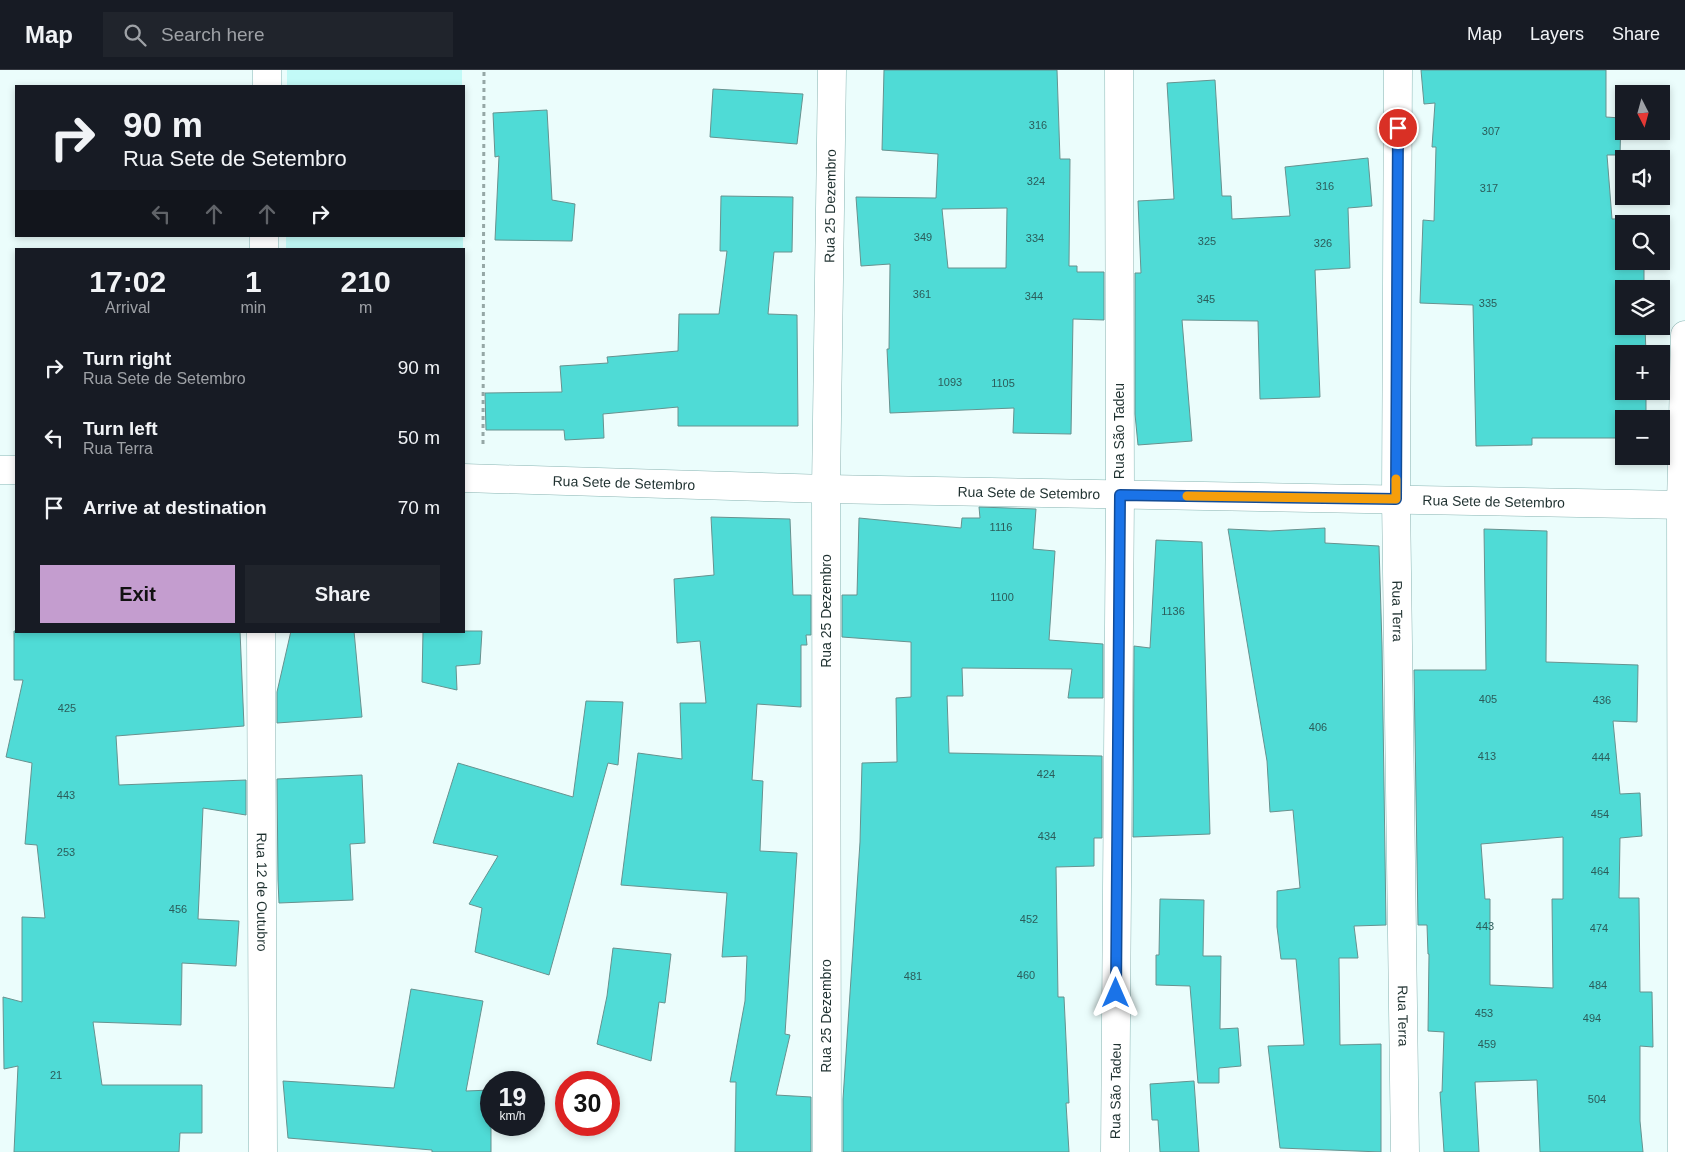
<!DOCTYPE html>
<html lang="en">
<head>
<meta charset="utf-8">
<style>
	body { margin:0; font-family:Arial,sans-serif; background:#20242c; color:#f1f3f6; height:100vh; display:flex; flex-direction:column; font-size:19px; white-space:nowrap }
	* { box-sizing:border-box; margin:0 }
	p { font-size:16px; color:#9ea1a6 }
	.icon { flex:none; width:28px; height:28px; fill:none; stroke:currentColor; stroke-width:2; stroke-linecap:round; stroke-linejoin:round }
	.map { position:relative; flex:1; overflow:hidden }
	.details { position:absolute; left:15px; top:178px; width:450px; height:385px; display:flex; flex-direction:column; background:#171b24; border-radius:0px; box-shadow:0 2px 8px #0003 }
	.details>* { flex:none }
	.banner { position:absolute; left:15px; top:15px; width:450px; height:152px; border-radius:0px; box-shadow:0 2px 8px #0003; background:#171b24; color:#f1f3f6; overflow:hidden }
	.needle { width:32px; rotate:174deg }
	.tools { position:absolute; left:1615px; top:15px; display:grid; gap:10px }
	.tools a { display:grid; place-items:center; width:55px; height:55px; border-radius:0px; background:#171b24; box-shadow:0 2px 8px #0003; font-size:25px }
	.speed { position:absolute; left:480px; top:1001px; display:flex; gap:10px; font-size:25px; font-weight:700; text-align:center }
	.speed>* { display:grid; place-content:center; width:65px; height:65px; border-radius:50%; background:#171b24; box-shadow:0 2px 8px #0003; line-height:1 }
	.speed small { font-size:12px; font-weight:400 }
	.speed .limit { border:8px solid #d22; background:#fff; color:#111 }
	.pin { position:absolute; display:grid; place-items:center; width:42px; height:42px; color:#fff; margin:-21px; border:2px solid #fff; border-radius:50%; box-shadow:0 1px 5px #0007 }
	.me { position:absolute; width:55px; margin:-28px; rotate:0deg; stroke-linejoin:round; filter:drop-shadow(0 0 4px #0008) }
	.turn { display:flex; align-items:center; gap:18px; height:105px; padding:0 25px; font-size:22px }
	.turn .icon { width:65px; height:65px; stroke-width:2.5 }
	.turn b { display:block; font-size:35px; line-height:42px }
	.lanes { display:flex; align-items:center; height:48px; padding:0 25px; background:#0003; justify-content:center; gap:25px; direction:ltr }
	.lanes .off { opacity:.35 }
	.eta { display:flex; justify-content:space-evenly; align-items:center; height:85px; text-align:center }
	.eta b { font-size:30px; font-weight:800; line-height:35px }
	.action { display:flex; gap:10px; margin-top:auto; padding:10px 25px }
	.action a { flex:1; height:58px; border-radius:0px; background:#c49dcf; color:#111; font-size:20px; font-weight:800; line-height:58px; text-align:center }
	.action a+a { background:#20242c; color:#f1f3f6 }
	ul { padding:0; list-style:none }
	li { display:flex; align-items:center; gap:15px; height:70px; padding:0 25px }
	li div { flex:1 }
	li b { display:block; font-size:19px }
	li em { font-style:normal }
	header { display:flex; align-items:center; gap:30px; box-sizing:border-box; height:70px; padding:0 25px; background:#171b24; border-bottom:1px solid #363941 }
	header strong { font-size:24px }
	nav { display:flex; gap:28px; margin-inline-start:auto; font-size:18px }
	.search { width:350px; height:45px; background:#20242c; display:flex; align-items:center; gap:12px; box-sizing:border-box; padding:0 18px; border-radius:0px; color:#9ea1a6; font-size:19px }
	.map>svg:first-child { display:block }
	.built { fill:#c2faf7 }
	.building { fill:#4fdbd6; stroke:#67928f; fill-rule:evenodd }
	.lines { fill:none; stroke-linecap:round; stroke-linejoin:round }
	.minor-casing { stroke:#89b5b3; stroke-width:29 }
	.tertiary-casing { stroke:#89b5b3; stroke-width:29 }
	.path { stroke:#95a7a6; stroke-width:3; stroke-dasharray:4 4; stroke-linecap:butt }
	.minor { stroke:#fff; stroke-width:28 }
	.tertiary { stroke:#fff; stroke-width:28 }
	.route-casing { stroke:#114b97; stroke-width:12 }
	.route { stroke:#1a73e8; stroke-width:9 }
	.slow { stroke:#f59e0b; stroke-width:9 }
	.labels { text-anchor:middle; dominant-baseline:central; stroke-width:4; stroke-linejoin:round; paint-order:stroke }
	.number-label { font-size:11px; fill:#2b5c5a }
	.street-label { font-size:14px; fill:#1f3130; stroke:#fff }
</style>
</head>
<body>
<header>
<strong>Map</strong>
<div class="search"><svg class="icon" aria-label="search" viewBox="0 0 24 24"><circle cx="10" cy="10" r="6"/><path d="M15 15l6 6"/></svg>Search here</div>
<nav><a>Map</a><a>Layers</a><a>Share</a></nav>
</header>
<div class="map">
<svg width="1685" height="1082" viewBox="0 0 1685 1082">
	<rect width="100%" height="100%" fill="#ebfdfc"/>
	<g class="built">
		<rect x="287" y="0" width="175" height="16"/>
		<rect x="286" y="166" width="177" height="13"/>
	</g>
	<g class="building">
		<path d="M 884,0 L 1057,0 L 1060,89 L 1070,89 L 1069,196 L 1077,196 L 1077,202 L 1104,202 L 1104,250 L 1073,249 L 1071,364 L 1013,363 L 1014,338 L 890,343 L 887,279 L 889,279 L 890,194 L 861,196 L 856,127 L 936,128 L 938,84 L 882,80 ZM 1007,138 L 1006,198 L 948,198 L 942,139 Z"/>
		<path d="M 1421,0 L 1606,0 L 1606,47 L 1621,48 L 1620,85 L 1607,85 L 1612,149 L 1643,148 L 1643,154 L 1624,154 L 1624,191 L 1644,191 L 1644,219 L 1624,219 L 1624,256 L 1645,256 L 1646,284 L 1624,284 L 1624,321 L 1646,321 L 1646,349 L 1624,349 L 1624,368 L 1532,368 L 1532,375 L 1476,376 L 1473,235 L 1420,233 L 1423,150 L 1434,151 L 1436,77 L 1432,77 L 1435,33 L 1424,34 Z"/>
		<path d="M 1215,10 L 1222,126 L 1231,126 L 1232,149 L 1290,146 L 1285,97 L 1368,88 L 1372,136 L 1348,138 L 1350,198 L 1315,200 L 1320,327 L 1260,329 L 1258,251 L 1182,250 L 1192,371 L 1138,375 L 1135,344 L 1135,203 L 1141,203 L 1138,131 L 1174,129 L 1167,13 Z"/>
		<path d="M 713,19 L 803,24 L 797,74 L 710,67 Z"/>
		<path d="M 547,40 L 552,130 L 575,134 L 572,171 L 495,170 L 499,86 L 495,87 L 493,43 Z"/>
		<path d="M 721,126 L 793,127 L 792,182 L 774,182 L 768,244 L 797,245 L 798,356 L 678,356 L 678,337 L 603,344 L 604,368 L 565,370 L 564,360 L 486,360 L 485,323 L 562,322 L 560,296 L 608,293 L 607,287 L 678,281 L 679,244 L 719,244 L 727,181 L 720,181 Z"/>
		<path d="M 979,437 L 1036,439 L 1033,479 L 1055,481 L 1049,570 L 1103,574 L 1103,628 L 1068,628 L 1072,599 L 962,598 L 963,626 L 947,626 L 949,683 L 1102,686 L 1102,768 L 1094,768 L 1094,796 L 1056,797 L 1058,927 L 1064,927 L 1069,1033 L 1066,1033 L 1069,1082 L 843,1082 L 843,1029 L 860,772 L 862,693 L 897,692 L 896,628 L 911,627 L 911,572 L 842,567 L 842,525 L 857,525 L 859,448 L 961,458 L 962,448 L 980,448 Z"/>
		<path d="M 711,447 L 790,449 L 793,525 L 811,525 L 811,565 L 806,565 L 807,575 L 801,575 L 801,637 L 757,634 L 752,710 L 763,711 L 760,781 L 797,783 L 785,964 L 790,965 L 776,1025 L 811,1027 L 811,1082 L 735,1082 L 736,1012 L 730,1012 L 745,931 L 747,886 L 722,887 L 727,823 L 621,815 L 638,683 L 682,689 L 680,633 L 706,633 L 700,571 L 677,573 L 674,509 L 714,505 Z"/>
		<path d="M 1325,458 L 1325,473 L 1379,476 L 1382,576 L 1386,855 L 1354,856 L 1358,888 L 1339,888 L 1340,975 L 1381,974 L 1381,1082 L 1280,1078 L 1268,976 L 1304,975 L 1296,889 L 1281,889 L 1277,857 L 1277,821 L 1300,818 L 1293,740 L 1270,742 L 1267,691 L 1228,459 L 1270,461 Z"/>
		<path d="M 1484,459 L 1547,461 L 1546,592 L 1638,595 L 1637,652 L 1613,651 L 1620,724 L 1640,723 L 1642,766 L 1620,768 L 1619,828 L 1639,828 L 1640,922 L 1652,922 L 1653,977 L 1640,976 L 1640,1051 L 1643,1082 L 1540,1082 L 1537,1010 L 1475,1012 L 1479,1082 L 1444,1082 L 1440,1022 L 1442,1022 L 1444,962 L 1428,961 L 1429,884 L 1428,884 L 1427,855 L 1418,855 L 1414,600 L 1486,600 ZM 1563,767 L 1563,829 L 1552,829 L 1553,918 L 1490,915 L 1490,829 L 1485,829 L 1481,774 Z"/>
		<path d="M 1156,470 L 1202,472 L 1210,764 L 1133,767 L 1134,576 L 1150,578 Z"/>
		<path d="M 14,561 L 240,561 L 244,656 L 116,666 L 119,715 L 246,710 L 246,745 L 203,738 L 198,849 L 239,851 L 236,896 L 182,893 L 181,955 L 93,952 L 102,1015 L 202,1015 L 202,1063 L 180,1063 L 179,1082 L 14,1082 L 18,996 L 4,999 L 3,927 L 22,932 L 22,847 L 45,848 L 37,775 L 25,774 L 32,693 L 6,687 L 23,610 L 14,610 Z"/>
		<path d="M 291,561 L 354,561 L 362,647 L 277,653 L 277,622 Z"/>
		<path d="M 423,561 L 482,561 L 480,594 L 456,596 L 457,620 L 422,612 Z"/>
		<path d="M 586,631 L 623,632 L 618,695 L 608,693 L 549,905 L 475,882 L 482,838 L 469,834 L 498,786 L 433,773 L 458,693 L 573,727 Z"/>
		<path d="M 362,705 L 365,773 L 350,774 L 353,830 L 279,833 L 278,810 L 277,709 Z"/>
		<path d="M 1160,829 L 1204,830 L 1203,886 L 1221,886 L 1220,959 L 1238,958 L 1241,996 L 1219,998 L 1219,1013 L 1198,1013 L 1190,916 L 1156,915 L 1156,885 L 1159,885 Z"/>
		<path d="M 613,878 L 671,884 L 665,933 L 659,932 L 651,991 L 597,974 L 607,926 Z"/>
		<path d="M 411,919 L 483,931 L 466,1021 L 491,1020 L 491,1082 L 432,1082 L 432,1080 L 288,1068 L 283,1011 L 394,1018 Z"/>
		<path d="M 1194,1011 L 1199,1082 L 1160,1082 L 1158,1050 L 1152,1050 L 1150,1014 Z"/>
	</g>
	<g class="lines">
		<g class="minor-casing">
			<g id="minor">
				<path id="s1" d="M 1398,0 L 1396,429 L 1405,1082"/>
				<path d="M 267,16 L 267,0"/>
				<path d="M 264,179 L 264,166"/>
				<path id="s2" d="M 261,561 L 263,1082"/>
				<path id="s3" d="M 827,1082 L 826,419 L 832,0"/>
				<path id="s4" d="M 1115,1082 L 1120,425 L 1119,0"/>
				<path d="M 1682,1082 L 1681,435 L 1685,265"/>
			</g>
		</g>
		<g class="tertiary-casing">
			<g id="tertiary">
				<path d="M 0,400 L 16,400"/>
				<path id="s5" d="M 464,408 L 826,419 L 1685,435"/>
			</g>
		</g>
		<path class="path" d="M 483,374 L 484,0"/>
		<use href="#minor" class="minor"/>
		<use href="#tertiary" class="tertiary"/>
	</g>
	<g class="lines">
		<g class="route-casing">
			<path id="route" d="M 1116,923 L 1120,425 L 1396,429 L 1398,58"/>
		</g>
		<use href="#route" class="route"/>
		<path class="slow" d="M 1187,426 L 1396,429 L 1396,409"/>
	</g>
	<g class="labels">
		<g class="number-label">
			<text x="1038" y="55">316</text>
			<text x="1491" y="61">307</text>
			<text x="1036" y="111">324</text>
			<text x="1325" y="116">316</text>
			<text x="1489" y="118">317</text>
			<text x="923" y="167">349</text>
			<text x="1035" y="168">334</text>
			<text x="1207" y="171">325</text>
			<text x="1323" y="173">326</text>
			<text x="922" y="224">361</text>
			<text x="1034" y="226">344</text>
			<text x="1206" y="229">345</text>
			<text x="1488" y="233">335</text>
			<text x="950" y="312">1093</text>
			<text x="1003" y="313">1105</text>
			<text x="1001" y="457">1116</text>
			<text x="1002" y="527">1100</text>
			<text x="1173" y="541">1136</text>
			<text x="1488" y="629">405</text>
			<text x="1602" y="630">436</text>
			<text x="67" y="638">425</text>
			<text x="1318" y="657">406</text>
			<text x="1487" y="686">413</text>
			<text x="1601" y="687">444</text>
			<text x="1046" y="704">424</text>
			<text x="66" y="725">443</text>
			<text x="1600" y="744">454</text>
			<text x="1047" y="766">434</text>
			<text x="66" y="782">253</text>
			<text x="1600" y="801">464</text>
			<text x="178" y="839">456</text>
			<text x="1029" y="849">452</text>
			<text x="1485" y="856">443</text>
			<text x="1599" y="858">474</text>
			<text x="1026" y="905">460</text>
			<text x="913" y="906">481</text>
			<text x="1598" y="915">484</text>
			<text x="1484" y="943">453</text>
			<text x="1592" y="948">494</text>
			<text x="1487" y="974">459</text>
			<text x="56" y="1005">21</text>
			<text x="1597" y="1029">504</text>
		</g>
		<g class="street-label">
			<text stroke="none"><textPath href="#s3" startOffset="946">Rua 25 Dezembro</textPath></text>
			<text transform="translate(1119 361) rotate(-90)">Rua São Tadeu</text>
			<text stroke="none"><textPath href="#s5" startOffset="160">Rua Sete de Setembro</textPath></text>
			<text stroke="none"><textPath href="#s5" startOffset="565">Rua Sete de Setembro</textPath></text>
			<text stroke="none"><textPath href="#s5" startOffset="1030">Rua Sete de Setembro</textPath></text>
			<text transform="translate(826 541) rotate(-90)">Rua 25 Dezembro</text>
			<text stroke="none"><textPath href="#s1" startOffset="541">Rua Terra</textPath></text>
			<text stroke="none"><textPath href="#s2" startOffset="261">Rua 12 de Outubro</textPath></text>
			<text transform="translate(826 946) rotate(-90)">Rua 25 Dezembro</text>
			<text stroke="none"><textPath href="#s1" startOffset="946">Rua Terra</textPath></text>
			<text stroke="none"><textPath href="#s4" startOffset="61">Rua São Tadeu</textPath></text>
		</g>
	</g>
</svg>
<div class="tools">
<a><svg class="needle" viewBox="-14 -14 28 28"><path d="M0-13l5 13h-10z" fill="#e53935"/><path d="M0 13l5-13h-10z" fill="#9ea1a6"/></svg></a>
<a><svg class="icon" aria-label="sound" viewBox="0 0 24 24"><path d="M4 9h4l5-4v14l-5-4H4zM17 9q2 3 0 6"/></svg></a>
<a><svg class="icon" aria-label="search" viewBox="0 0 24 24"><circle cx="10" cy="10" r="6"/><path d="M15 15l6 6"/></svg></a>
<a><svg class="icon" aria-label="layers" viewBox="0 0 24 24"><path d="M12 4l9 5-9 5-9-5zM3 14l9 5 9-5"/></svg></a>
<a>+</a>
<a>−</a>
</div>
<div class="speed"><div>19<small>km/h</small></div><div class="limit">30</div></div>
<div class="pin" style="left:1398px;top:58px;background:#d93025"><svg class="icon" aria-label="arrive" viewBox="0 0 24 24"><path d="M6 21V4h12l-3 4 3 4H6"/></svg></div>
<svg class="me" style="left:1116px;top:923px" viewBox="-20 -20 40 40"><path d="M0-17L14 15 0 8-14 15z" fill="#1a73e8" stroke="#fff" stroke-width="4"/></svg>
<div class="banner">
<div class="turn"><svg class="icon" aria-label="right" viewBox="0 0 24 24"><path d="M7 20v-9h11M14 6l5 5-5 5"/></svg><div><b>90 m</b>Rua Sete de Setembro</div></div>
<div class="lanes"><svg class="icon off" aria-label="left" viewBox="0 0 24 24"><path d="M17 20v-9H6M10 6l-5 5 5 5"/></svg><svg class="icon off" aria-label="ahead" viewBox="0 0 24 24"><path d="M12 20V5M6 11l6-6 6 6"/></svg><svg class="icon off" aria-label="ahead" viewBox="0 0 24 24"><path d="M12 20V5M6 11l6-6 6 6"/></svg><svg class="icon" aria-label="right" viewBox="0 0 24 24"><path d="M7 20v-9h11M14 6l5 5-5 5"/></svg></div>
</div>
<section class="details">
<div class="eta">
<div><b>17:02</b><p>Arrival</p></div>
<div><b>1</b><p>min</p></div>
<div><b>210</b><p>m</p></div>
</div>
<ul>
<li><svg class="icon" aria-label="right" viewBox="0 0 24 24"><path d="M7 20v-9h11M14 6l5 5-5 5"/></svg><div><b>Turn right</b><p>Rua Sete de Setembro</p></div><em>90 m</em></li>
<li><svg class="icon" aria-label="left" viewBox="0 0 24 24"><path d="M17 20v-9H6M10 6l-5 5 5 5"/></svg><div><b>Turn left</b><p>Rua Terra</p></div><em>50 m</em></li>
<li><svg class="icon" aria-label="arrive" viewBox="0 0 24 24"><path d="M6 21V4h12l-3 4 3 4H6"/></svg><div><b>Arrive at destination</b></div><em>70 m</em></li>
</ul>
<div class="action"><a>Exit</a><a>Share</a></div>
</section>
</div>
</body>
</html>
